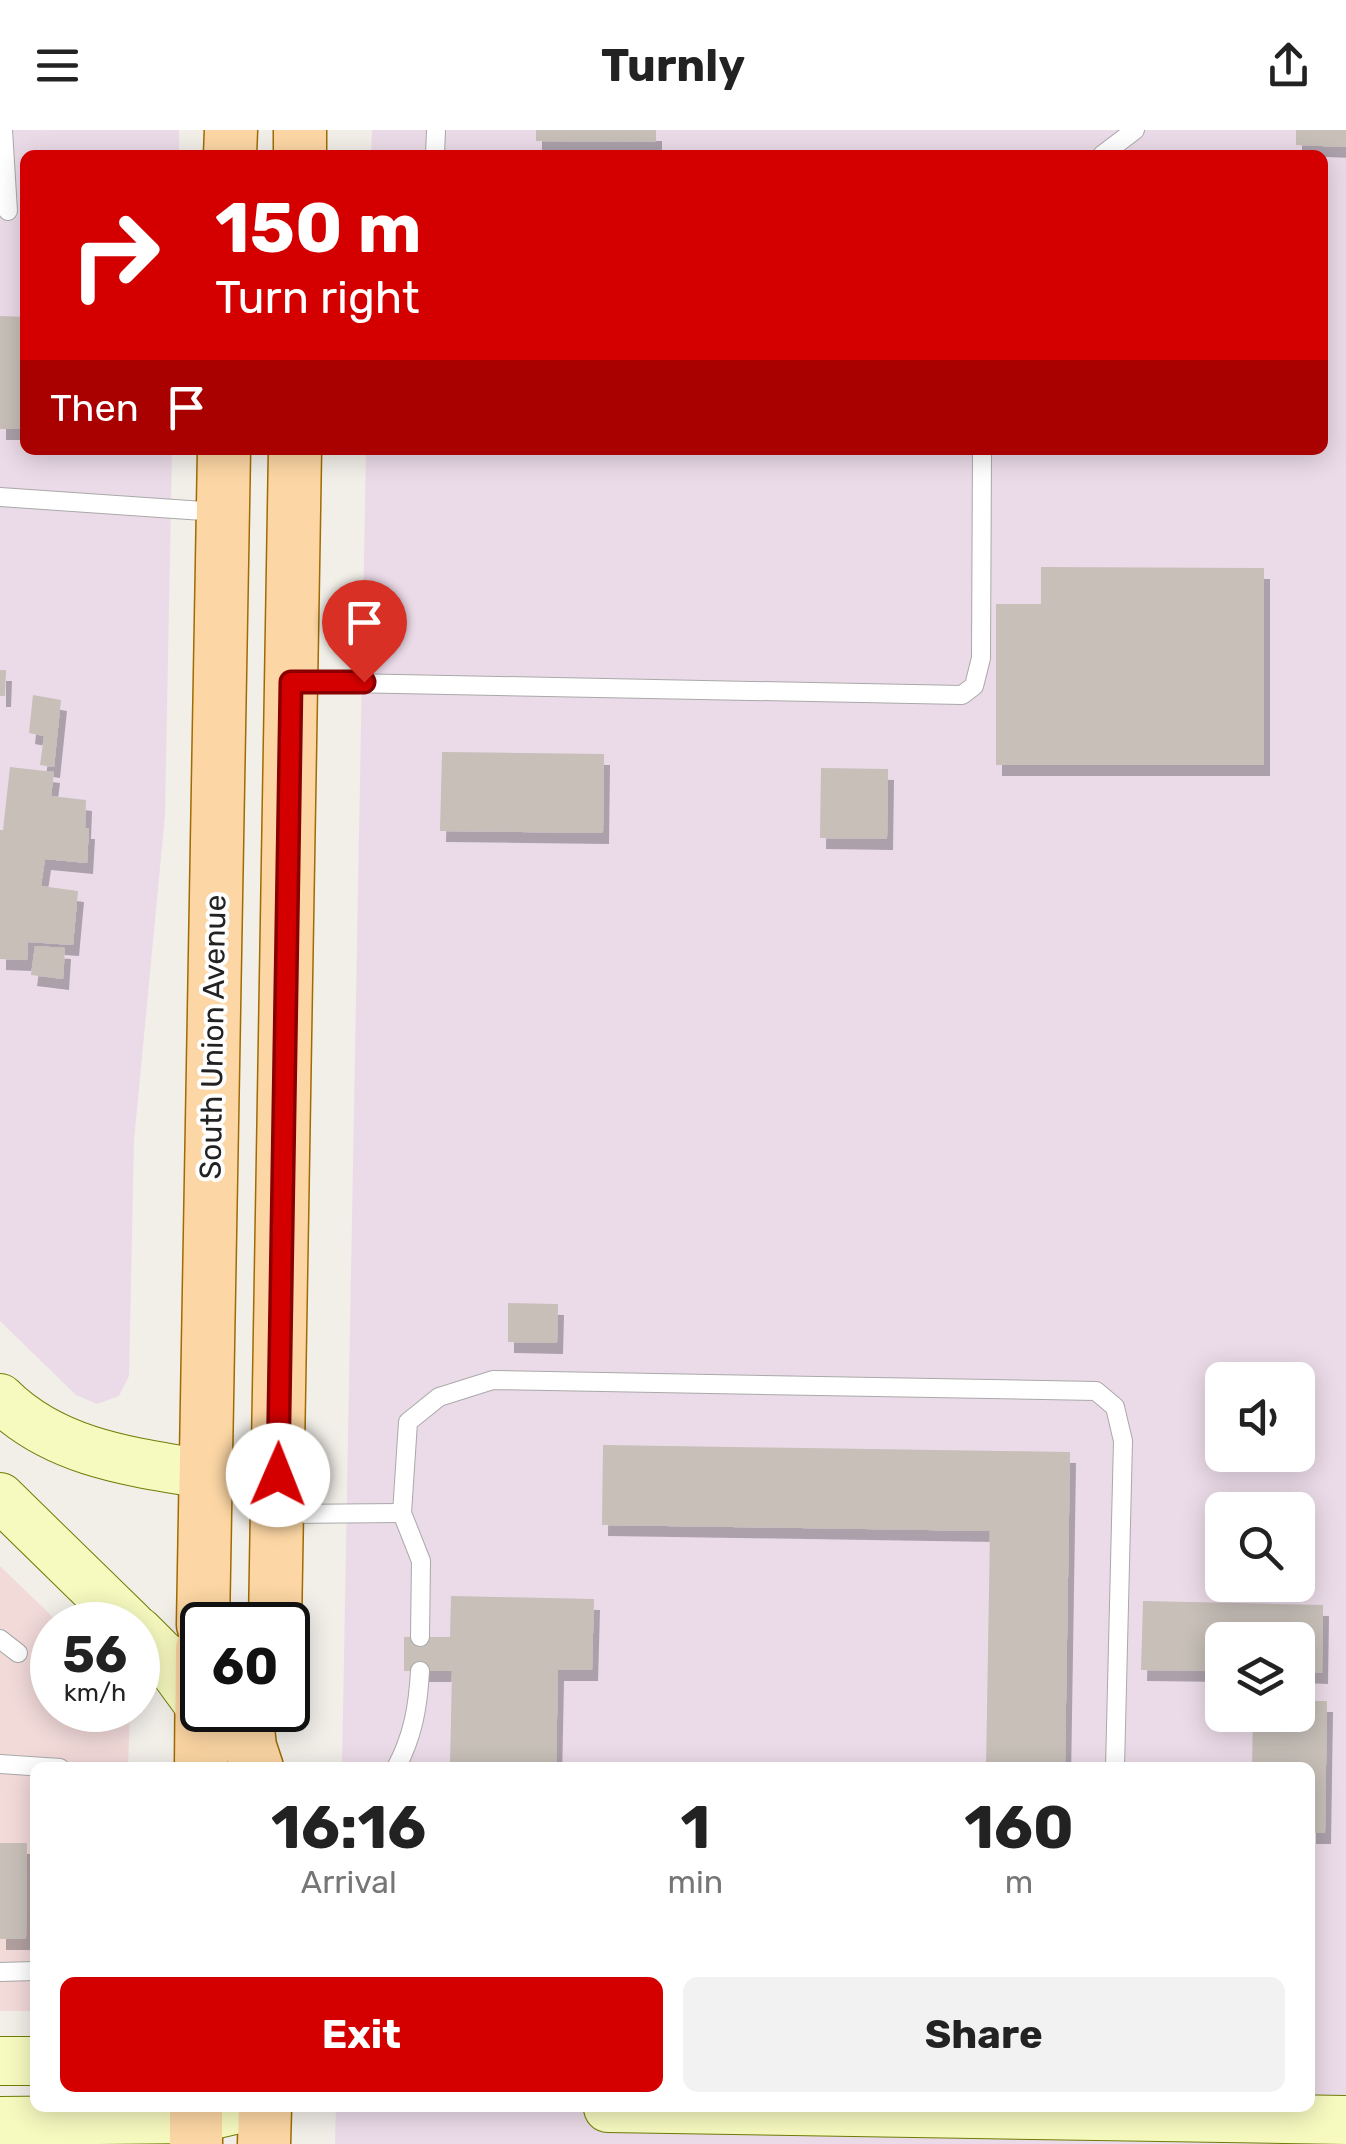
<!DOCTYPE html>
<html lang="en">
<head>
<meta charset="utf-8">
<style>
	body { margin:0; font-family:Rubik,sans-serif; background:#f2f2f2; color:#222; height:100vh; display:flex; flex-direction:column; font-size:38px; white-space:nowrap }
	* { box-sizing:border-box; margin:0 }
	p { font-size:32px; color:#767676 }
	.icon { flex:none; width:55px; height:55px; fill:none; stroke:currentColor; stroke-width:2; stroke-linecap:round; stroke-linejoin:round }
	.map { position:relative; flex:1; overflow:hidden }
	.details { position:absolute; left:30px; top:1632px; width:1285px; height:350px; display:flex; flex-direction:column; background:#fff; border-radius:15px; box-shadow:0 5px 25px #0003 }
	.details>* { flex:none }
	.guide { position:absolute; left:20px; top:20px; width:1308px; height:305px; border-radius:15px; box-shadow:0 5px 25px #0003; background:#d40000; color:#fff; overflow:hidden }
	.tools { position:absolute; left:1205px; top:1232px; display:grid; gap:20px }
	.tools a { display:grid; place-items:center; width:110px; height:110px; border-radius:15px; background:#fff; box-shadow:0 5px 25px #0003; font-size:50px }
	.speed { position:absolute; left:30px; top:1472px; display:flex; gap:20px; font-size:50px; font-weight:700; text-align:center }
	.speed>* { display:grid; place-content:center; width:130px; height:130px; border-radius:50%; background:#fff; box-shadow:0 5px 25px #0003; line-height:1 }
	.speed small { font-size:25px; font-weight:400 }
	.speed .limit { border:5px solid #111; border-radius:15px; background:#fff; color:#111 }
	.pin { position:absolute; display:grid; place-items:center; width:85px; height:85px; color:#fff; margin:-102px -42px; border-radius:50% 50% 50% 0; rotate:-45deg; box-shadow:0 0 10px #0007 }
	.pin .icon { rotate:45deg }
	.me { position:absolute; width:110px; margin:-55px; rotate:1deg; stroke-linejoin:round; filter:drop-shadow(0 0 8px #0008) }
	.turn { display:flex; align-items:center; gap:35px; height:210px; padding:0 30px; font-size:45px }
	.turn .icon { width:130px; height:130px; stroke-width:2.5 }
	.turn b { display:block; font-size:70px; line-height:85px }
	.then { display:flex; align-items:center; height:95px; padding:0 30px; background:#0003; gap:20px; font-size:38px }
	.eta { display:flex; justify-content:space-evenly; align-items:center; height:170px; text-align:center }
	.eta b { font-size:60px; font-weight:700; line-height:70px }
	.cta { display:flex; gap:20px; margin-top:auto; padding:20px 30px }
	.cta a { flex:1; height:115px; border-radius:15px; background:#d40000; color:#fff; font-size:40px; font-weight:700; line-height:115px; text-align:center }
	.cta a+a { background:#f2f2f2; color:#222 }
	header { display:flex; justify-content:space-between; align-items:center; height:130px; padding:0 30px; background:#fff; font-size:45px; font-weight:700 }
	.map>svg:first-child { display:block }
	.commercial { fill:#f2dad9 }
	.industrial { fill:#ebdbe8; fill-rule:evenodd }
	.building { fill:#c7bfb8; filter:url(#shadow) }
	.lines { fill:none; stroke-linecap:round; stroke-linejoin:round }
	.lane-casing { stroke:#a9a9a9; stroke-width:20 }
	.secondary-casing { stroke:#707d05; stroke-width:50 }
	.primary-casing { stroke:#a06b00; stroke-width:55 }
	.lane { stroke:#fff; stroke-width:18 }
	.secondary { stroke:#f7fabf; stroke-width:48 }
	.primary { stroke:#fcd6a4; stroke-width:52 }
	.route-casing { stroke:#8a0000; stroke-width:25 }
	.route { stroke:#d40000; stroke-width:18 }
	.labels { text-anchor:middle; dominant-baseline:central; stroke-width:8; stroke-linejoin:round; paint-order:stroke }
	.street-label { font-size:30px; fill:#222; stroke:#fff }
</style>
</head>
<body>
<header><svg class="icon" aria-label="menu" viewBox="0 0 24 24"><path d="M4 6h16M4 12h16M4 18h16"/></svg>Turnly<svg class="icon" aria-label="share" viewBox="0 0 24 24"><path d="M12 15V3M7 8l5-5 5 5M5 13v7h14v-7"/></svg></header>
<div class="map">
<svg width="1346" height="2014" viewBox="0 0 1346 2014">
	<defs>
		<filter id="shadow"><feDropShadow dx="6" dy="11" stdDeviation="0" flood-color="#0004"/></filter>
	</defs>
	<rect width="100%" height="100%" fill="#f2efe9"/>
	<path class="commercial" d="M 0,1436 L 61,1495 L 52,1495 L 52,1580 L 130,1580 L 128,1637 L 35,1638 L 35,1881 L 0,1881 Z"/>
	<g class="industrial">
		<path d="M 0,0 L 179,0 L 179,25 L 25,25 L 25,320 L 172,320 L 165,685 L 134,1011 L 129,1246 L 119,1266 L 97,1274 L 76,1265 L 0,1191 Z"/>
		<path d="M 372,0 L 1346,0 L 1346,2014 L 335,2014 L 336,1978 L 1310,1978 L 1310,1638 L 342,1637 L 366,320 L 1322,320 L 1322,25 L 371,25 ZM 1222,1250 L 1298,1250 L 1298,1325 L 1222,1325 ZM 1222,1380 L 1298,1380 L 1298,1455 L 1222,1455 ZM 1222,1510 L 1298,1510 L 1298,1585 L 1222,1585 Z"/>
	</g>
	<g class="building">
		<path d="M 536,0 L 656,0 L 656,12 L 536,11 Z"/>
		<path d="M 1296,0 L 1346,0 L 1346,17 L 1296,15 Z"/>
		<path d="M 0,186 L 25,187 L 25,299 L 0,299 Z"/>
		<path d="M 1041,437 L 1264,438 L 1264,635 L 996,635 L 996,474 L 1041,474 Z"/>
		<path d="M 0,540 L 6,540 L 5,566 L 0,566 Z"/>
		<path d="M 33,565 L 61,570 L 54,637 L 40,635 L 44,606 L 29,603 Z"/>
		<path d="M 442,622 L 604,624 L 603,703 L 440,701 Z"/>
		<path d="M 10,637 L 54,642 L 51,666 L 86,670 L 85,698 L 89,698 L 87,733 L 45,729 L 41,756 L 78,761 L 73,815 L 28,812 L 27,830 L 0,829 L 0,700 L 3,700 Z"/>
		<path d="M 821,638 L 888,639 L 887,709 L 820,708 Z"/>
		<path d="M 35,816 L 65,818 L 63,849 L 31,845 Z"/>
		<path d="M 508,1173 L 558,1174 L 557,1213 L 508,1212 Z"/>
		<path d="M 603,1315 L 1070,1322 L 1065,1638 L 986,1638 L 990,1401 L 602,1395 Z"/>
		<path d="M 451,1466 L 594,1469 L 592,1540 L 558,1540 L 556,1638 L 458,1638 L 458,1635 L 450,1635 L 452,1541 L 404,1541 L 404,1507 L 450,1507 Z"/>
		<path d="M 1143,1471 L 1323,1475 L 1322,1543 L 1298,1542 L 1298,1510 L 1222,1510 L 1222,1541 L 1141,1540 Z"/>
		<path d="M 1298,1571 L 1327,1571 L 1325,1703 L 1310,1703 L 1310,1638 L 1252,1638 L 1253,1585 L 1298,1585 Z"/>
		<path d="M 0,1713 L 27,1713 L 26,1809 L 0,1809 Z"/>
	</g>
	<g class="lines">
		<g class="lane-casing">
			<g id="lane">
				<path d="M 3,0 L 8,81"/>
				<path d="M 435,25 L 436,0"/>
				<path d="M 1102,25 L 1135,0"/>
				<path d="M 0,367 L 218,382"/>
				<path d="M 297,552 L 962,565 L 974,556 L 981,528 L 982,320"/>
				<path d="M 283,1384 L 402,1383"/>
				<path d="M 420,1507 L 421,1431 L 402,1383 L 408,1292 L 439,1267 L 493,1250 L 1096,1261 L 1115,1277 L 1123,1311 L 1115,1638"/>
				<path d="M 0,1509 L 18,1523"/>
				<path d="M 0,1634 L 60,1638"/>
				<path d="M 396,1638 C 413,1606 418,1577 420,1541"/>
				<path d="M 0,1842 L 35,1841"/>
			</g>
		</g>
		<g class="secondary-casing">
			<g id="secondary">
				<path d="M 0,1268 C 55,1323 132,1332 205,1344"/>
				<path d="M 0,1367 L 131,1495"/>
				<path d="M 138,1501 L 164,1527 L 202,1579"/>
				<path d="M 0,1931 L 35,1931"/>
				<path d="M 608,1978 L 1346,1990"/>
				<path d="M 0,1991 L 196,1989 L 243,1978"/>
			</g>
		</g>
		<g class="primary-casing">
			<g id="primary">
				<path d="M 230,25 L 231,0"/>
				<path d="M 300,25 L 300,0"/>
				<path d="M 203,1495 L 224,320"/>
				<path d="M 275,1495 L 295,320"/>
				<path d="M 246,1580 L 250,1617 L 257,1638"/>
				<path d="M 201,1638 L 202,1518"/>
				<path d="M 196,2014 L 196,1978"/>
				<path d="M 264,2014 L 265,1978"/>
			</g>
		</g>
		<use href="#lane" class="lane"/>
		<use href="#secondary" class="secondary"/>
		<use href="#primary" class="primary"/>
	</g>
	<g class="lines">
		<g class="route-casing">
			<path id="route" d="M 278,1345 L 291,552 L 364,552"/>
		</g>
		<use href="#route" class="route"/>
	</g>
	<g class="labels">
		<g class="street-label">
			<text transform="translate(213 907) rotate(-89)">South Union Avenue</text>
		</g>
	</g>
</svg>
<div class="tools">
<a><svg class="icon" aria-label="sound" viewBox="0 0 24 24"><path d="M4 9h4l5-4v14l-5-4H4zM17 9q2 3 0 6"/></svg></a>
<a><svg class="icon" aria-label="search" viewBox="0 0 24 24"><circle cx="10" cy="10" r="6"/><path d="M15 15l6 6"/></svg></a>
<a><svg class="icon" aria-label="layers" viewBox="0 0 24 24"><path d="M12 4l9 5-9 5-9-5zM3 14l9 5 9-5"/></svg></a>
</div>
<div class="speed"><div>56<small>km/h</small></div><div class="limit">60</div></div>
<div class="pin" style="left:364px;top:552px;background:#d93025"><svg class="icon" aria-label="arrive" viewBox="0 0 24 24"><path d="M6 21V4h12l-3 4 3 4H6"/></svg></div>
<svg class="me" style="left:278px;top:1345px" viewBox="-20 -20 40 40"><circle r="19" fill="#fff"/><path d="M0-13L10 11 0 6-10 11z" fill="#d40000"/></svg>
<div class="guide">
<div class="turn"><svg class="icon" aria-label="right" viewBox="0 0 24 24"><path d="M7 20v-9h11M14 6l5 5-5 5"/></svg><div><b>150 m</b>Turn right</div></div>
<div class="then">Then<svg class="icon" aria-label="arrive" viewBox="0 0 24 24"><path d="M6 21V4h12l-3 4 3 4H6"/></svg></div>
</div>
<section class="details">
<div class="eta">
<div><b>16:16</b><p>Arrival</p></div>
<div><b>1</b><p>min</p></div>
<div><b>160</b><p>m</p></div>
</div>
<div class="cta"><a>Exit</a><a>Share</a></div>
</section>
</div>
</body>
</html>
